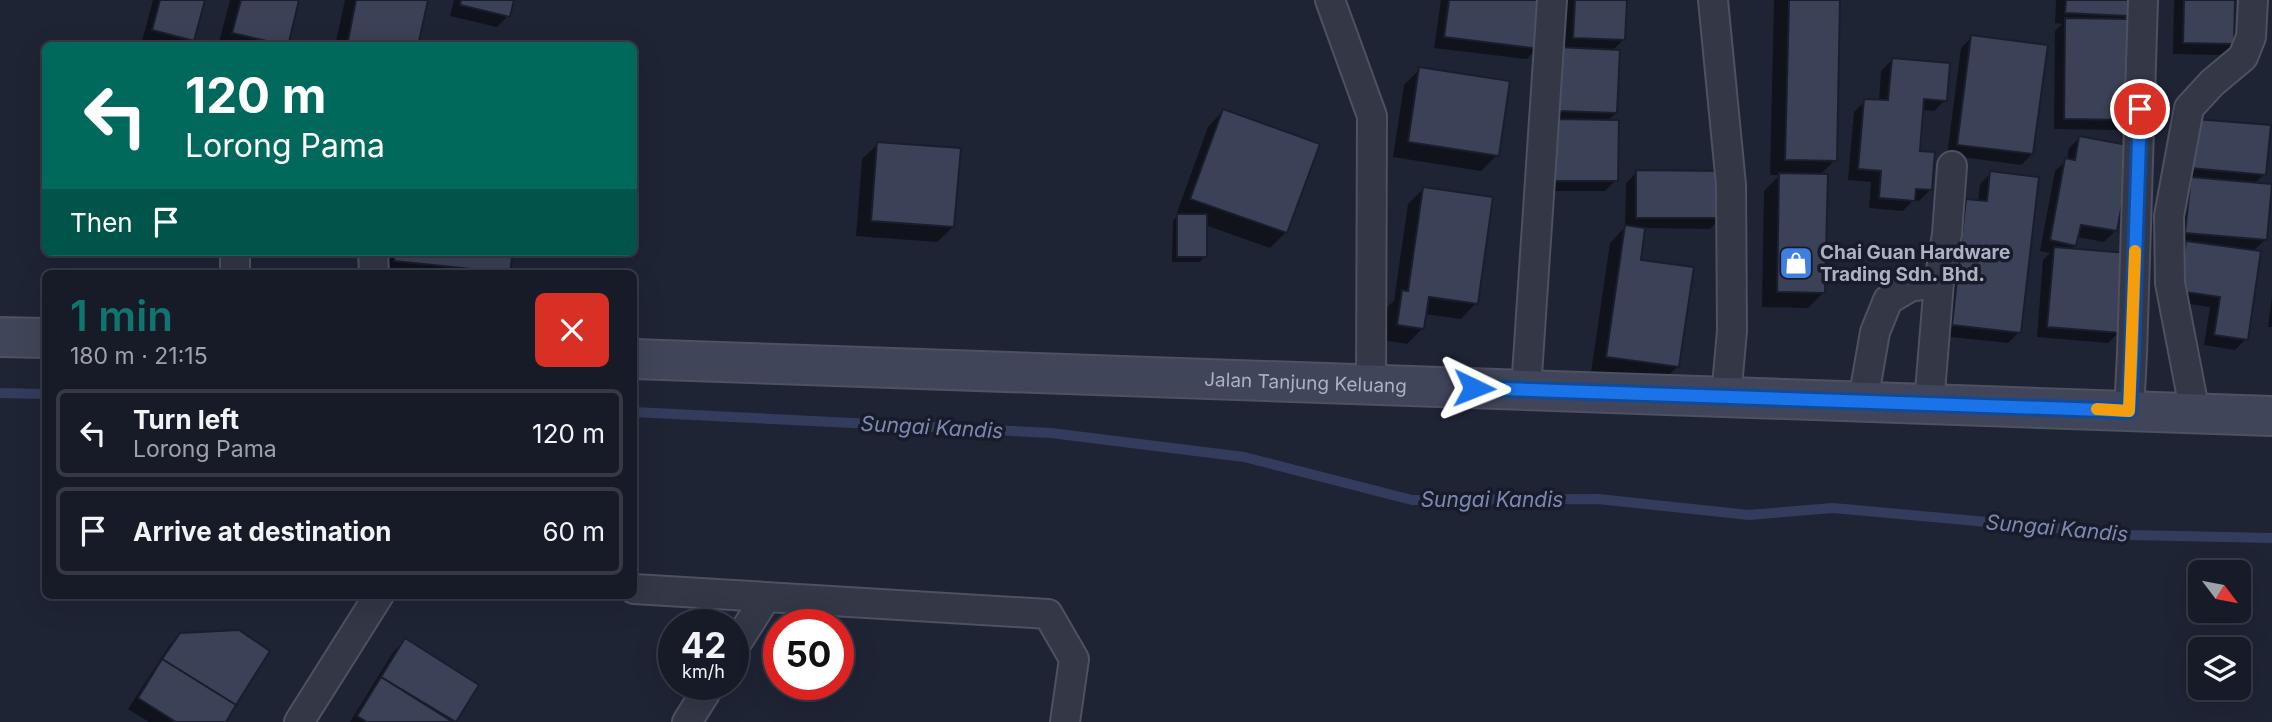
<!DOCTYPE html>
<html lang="en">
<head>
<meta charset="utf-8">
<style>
	body { margin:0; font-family:Inter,sans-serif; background:#202430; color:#f1f3f6; height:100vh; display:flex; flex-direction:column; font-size:26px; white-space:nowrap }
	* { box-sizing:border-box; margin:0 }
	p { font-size:23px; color:#9ea1a8 }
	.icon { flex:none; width:38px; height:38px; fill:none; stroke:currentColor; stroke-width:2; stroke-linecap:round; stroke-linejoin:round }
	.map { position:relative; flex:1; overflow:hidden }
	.side { position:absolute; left:42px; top:270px; width:595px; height:329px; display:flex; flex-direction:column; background:#171b28; border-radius:10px; box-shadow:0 7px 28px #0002,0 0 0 2px #363945 }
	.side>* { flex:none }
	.hud { position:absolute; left:42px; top:42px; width:595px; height:214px; border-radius:10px; box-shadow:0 7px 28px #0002,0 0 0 2px #363945; background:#00695c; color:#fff; overflow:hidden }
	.needle { width:46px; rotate:122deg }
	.tools { position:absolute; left:2188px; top:560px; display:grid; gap:14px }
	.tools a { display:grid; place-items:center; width:63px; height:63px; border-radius:10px; background:#171b28; box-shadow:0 7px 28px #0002,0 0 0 2px #363945; font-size:35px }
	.speed { position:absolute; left:658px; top:609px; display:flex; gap:14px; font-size:35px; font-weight:700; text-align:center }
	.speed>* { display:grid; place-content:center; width:91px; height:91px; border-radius:50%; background:#171b28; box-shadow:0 7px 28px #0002,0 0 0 2px #363945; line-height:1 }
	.speed small { font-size:18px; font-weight:400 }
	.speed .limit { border:10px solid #d22; background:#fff; color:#111 }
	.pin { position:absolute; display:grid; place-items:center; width:60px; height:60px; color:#fff; margin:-30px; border:4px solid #fff; border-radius:50%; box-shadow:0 2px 7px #0007 }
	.me { position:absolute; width:77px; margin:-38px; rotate:92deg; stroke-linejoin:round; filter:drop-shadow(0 0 5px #0008) }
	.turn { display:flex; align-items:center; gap:24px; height:147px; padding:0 28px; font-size:32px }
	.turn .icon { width:91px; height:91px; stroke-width:2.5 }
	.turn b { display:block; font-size:49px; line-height:60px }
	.then { display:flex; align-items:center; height:66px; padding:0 28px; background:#0003; gap:14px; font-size:26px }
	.round { display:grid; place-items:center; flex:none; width:74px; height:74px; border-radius:10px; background:#202430 }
	.head { display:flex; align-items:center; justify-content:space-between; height:119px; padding:0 28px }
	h1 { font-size:42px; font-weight:600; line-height:52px; color:#0f766e }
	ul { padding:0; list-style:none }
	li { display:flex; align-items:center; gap:21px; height:88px; margin:0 14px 10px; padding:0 14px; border:4px solid #363945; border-radius:10px }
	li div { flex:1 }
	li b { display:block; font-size:26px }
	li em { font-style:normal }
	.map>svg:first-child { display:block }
	.shadow { fill:#0007 }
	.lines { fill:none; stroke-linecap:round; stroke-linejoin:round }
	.stream { stroke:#333c5d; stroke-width:10 }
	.building { fill:#3b4156; stroke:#1a1e2c; stroke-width:2 }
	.minor-casing { stroke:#4d5161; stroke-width:32 }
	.secondary-casing { stroke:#4d5161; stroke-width:42 }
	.minor { stroke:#333746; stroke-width:28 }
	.secondary { stroke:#414559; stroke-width:38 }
	.route-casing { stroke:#114b97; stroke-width:18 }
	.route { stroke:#1a73e8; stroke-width:12 }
	.slow { stroke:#f59e0b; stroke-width:12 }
	.labels { text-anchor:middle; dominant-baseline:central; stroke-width:7; stroke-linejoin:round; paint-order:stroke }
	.poi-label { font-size:19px; font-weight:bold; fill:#acb1c3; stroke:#181c2a; text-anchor:start }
	.street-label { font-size:19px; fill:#acb1c3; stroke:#181c2a }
	.water-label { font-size:21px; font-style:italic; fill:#7c88b0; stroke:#181c2a }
</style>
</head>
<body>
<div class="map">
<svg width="2272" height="722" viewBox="0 0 2272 722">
	<rect width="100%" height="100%" fill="#1f2435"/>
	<g class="shadow">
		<path d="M 153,0 L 204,0 L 192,40 L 187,46 L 159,46 L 142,41 Z"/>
		<path d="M 230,0 L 297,0 L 286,46 L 218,46 Z"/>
		<path d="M 345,0 L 426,0 L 416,46 L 335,46 Z"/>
		<path d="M 454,0 L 512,0 L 508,16 L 497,27 L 450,16 Z"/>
		<path d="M 1441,0 L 1544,0 L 1537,48 L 1527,59 L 1434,48 Z"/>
		<path d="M 1565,0 L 1625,0 L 1624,39 L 1612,51 L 1616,113 L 1607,121 L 1616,180 L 1605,191 L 1544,191 L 1563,49 Z"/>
		<path d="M 1774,0 L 1838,0 L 1835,160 L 1819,176 L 1824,292 L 1808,308 L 1762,307 L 1764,191 L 1780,175 L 1770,175 Z"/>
		<path d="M 2056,0 L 2128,0 L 2127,15 L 2121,20 L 2127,119 L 2116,130 L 2054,129 L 2055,31 L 2062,24 L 2055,23 Z"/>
		<path d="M 2174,0 L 2234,0 L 2233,44 L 2222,55 L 2173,54 Z"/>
		<path d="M 1972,37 L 2032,154 L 2021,165 L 1947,155 L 1961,48 Z"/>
		<path d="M 1892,60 L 1945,100 L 1934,111 L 1922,110 L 1918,152 L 1930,190 L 1919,201 L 1913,200 L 1903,211 L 1869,208 L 1871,182 L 1848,180 L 1854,112 L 1865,101 L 1879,102 L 1881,71 Z"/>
		<path d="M 1420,69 L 1497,155 L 1481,171 L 1393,157 L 1404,85 Z"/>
		<path d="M 1223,111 L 1286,232 L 1270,248 L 1205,225 L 1205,256 L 1200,262 L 1172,262 L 1173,221 L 1178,215 L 1176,215 L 1208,127 Z"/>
		<path d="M 2185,131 L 2264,174 L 2254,184 L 2265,240 L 2253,251 L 2246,339 L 2235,350 L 2204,345 L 2210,307 L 2168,301 L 2176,254 L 2185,245 L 2175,244 L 2180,190 L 2191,179 L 2180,178 Z"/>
		<path d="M 2080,138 L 2115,231 L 2104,242 L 2077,237 L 2075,245 L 2070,250 L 2119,332 L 2108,343 L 2037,337 L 2043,260 L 2050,253 L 2040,251 L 2055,171 L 2067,160 L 2069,148 Z"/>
		<path d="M 878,144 L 953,227 L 937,242 L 856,236 L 862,159 Z"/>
		<path d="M 1637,172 L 1721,218 L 1710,229 L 1643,228 L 1639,261 L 1677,367 L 1662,382 L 1591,372 L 1610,243 L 1625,227 L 1626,183 Z"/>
		<path d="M 1991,173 L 2019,332 L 2008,343 L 1942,336 L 1956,211 L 1967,201 L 1978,202 L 1980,184 Z"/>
		<path d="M 1423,189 L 1476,303 L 1461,319 L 1425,314 L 1423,328 L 1407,344 L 1382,340 L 1387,307 L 1394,301 L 1408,204 Z"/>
		<path d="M 382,252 L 511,252 L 508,273 L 380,273 Z"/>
		<path d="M 2272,296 L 2272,327 L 2268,327 Z"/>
		<path d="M 180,635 L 223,722 L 149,722 L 128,709 L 169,646 Z"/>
		<path d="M 405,640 L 477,685 L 454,722 L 350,722 L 394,651 Z"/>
	</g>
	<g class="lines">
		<g class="stream">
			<path d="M 0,393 L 46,394"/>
			<path d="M 634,412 L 1051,433 L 1244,457 L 1412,500 L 1598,499 L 1749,515 L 1833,508 L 2130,535 L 2272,538"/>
		</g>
	</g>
	<g class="building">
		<path d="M 160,0 L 205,0 L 194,41 L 152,30 Z"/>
		<path d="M 241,0 L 299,0 L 288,46 L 232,33 Z"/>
		<path d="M 356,0 L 428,0 L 418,46 L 347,46 Z"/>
		<path d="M 461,0 L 514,0 L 510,17 L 460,5 Z"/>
		<path d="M 1449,0 L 1545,0 L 1539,49 L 1444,37 Z"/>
		<path d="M 1575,0 L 1627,0 L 1625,40 L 1573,38 Z"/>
		<path d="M 1789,0 L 1840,0 L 1837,161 L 1785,160 Z"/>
		<path d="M 2066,0 L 2129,0 L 2128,16 L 2065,13 Z"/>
		<path d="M 2184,0 L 2235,0 L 2234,44 L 2183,43 Z"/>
		<path d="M 2065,18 L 2130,19 L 2128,120 L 2064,119 Z"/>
		<path d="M 1971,35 L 2048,45 L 2033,154 L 1957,145 Z"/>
		<path d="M 1558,47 L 1620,50 L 1617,113 L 1556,111 Z"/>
		<path d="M 1892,58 L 1950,63 L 1947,101 L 1924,99 L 1920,151 L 1935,152 L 1932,190 L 1916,189 L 1915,201 L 1879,198 L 1881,171 L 1858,169 L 1864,99 L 1888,100 Z"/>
		<path d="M 1419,67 L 1510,81 L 1499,156 L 1408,142 Z"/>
		<path d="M 1223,109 L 1320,144 L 1287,233 L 1190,199 Z"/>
		<path d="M 1556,119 L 1619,120 L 1618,181 L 1554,181 Z"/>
		<path d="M 2195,119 L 2271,125 L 2266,175 L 2190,168 Z"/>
		<path d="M 2079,136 L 2133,146 L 2117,231 L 2081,225 L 2076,246 L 2050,240 L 2065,158 L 2075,160 Z"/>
		<path d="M 877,142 L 961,148 L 954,227 L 871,221 Z"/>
		<path d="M 1636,170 L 1724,171 L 1723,218 L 1636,218 Z"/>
		<path d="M 1990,171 L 2039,177 L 2021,333 L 1952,325 L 1966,199 L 1987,201 Z"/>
		<path d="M 1779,173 L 1828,174 L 1825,293 L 1777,292 Z"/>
		<path d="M 2191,177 L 2272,184 L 2267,240 L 2185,233 Z"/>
		<path d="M 1423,187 L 1493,197 L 1478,304 L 1429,297 L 1424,329 L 1397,325 L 1402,290 L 1408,291 Z"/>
		<rect x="1177" y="214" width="30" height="43"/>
		<path d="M 1625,225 L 1645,228 L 1641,260 L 1694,267 L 1679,367 L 1606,357 Z"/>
		<path d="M 2186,241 L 2261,251 L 2248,340 L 2214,335 L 2220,297 L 2178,291 Z"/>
		<path d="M 2054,247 L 2128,253 L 2121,333 L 2047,327 Z"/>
		<path d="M 395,252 L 513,252 L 510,273 L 394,261 Z"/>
		<path d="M 239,630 L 270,651 L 236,705 L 162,659 L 180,633 Z"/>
		<path d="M 405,638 L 479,685 L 456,722 L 381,677 Z"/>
		<path d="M 162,659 L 236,705 L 226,722 L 176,722 L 138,698 Z"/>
		<path d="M 381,677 L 453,722 L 367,722 L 357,716 Z"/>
	</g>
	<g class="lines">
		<g class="minor-casing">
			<g id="minor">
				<path d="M 1330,0 L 1372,116 L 1371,384"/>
				<path d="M 1713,0 L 1731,185 L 1732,331 L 1726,397"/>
				<path d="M 373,252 L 374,273"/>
				<path d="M 235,273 L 235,252"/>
				<path d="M 1939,282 L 1947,234 L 1952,166"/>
				<path d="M 1526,390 L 1552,0"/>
				<path d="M 1863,401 L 1875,332 L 1888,300 L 1910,287 L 1939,282 L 1929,404"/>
				<path d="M 2129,411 L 2132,354 L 2143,0"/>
				<path d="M 2195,413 L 2170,283 L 2169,216 L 2189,108 L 2212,83 L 2243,57 L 2251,37 L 2253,0"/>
				<path d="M 634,589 L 1048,614 L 1074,659 L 1065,722"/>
				<path d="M 733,649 L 766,597"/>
				<path d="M 299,722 L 379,595"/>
				<path d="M 687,722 L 711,684"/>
			</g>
		</g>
		<g class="secondary-casing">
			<g id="secondary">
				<path d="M 0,337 L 46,338"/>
				<path id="s1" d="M 634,359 L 2272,416"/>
			</g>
		</g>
		<use href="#minor" class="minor"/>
		<use href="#secondary" class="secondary"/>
	</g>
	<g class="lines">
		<g class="route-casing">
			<path id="route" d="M 1474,388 L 2129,411 L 2132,354 L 2140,109"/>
		</g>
		<use href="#route" class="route"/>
		<path class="slow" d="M 2097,409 L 2129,411 L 2135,251"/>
	</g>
	<defs>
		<g id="shop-square" transform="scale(1.75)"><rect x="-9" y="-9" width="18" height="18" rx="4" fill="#3f7fe0" stroke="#181c2a"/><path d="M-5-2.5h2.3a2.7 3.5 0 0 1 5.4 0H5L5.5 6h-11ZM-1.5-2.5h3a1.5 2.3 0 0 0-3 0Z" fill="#fff"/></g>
	</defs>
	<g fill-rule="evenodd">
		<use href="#shop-square" x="1796" y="263"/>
	</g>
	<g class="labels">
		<g class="poi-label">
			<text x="1820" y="252">Chai Guan Hardware<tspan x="1820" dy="22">Trading Sdn. Bhd.</tspan></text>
		</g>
		<g class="street-label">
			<text stroke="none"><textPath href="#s1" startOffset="672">Jalan Tanjung Keluang</textPath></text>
		</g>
		<g class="water-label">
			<text transform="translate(932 427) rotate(3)">Sungai Kandis</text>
			<text x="1492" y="499">Sungai Kandis</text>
			<text transform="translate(2057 528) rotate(5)">Sungai Kandis</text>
		</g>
	</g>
</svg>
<div class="tools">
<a><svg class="needle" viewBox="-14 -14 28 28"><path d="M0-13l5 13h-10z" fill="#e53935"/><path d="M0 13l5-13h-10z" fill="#9ea1a8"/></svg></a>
<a><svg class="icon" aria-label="layers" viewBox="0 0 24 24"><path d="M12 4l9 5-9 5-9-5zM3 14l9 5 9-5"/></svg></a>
</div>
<div class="speed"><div>42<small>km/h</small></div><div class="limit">50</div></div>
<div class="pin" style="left:2140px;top:109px;background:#d93025"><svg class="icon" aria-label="arrive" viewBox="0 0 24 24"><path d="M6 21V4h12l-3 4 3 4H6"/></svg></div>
<svg class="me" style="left:1474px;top:388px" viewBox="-20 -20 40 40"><path d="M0-17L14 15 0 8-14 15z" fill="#1a73e8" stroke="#fff" stroke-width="4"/></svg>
<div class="hud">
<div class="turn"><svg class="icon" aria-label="left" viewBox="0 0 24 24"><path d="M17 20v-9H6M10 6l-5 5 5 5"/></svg><div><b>120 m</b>Lorong Pama</div></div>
<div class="then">Then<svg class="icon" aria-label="arrive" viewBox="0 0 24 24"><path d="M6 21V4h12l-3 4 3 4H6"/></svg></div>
</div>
<section class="side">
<div class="head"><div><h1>1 min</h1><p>180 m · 21:15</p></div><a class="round" style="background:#d93025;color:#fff"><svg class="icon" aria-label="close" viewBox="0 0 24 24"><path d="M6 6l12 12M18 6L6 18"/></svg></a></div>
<ul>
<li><svg class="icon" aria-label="left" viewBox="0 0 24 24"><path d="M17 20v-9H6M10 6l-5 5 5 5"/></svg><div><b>Turn left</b><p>Lorong Pama</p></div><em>120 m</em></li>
<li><svg class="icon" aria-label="arrive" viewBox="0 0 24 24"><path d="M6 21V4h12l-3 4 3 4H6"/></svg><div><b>Arrive at destination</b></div><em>60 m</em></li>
</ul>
</section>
</div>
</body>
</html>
